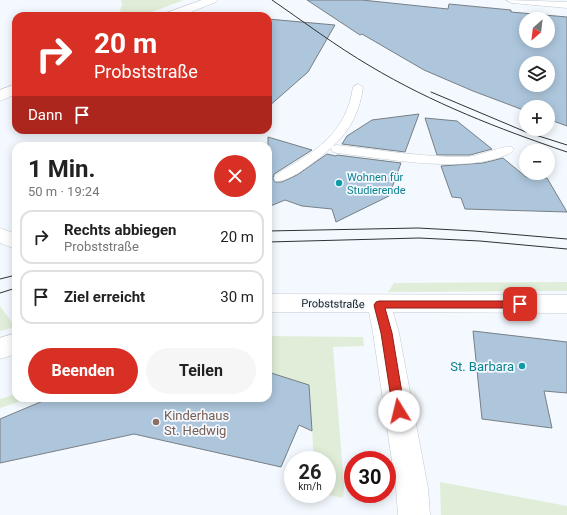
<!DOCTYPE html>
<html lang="de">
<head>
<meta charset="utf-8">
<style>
	body { margin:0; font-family:Roboto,sans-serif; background:#f6f6f6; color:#222; height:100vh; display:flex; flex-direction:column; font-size:15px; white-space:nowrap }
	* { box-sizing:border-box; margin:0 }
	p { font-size:13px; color:#767676 }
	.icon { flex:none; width:22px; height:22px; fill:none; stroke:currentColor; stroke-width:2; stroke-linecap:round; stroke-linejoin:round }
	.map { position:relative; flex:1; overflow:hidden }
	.sheet { position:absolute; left:12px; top:142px; width:260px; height:260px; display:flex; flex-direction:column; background:#fff; border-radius:12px; box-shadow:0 2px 10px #0003 }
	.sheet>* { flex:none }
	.top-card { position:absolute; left:12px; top:12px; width:260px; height:122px; border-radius:12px; box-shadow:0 2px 10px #0003; background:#d93025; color:#fff; overflow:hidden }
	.needle { width:26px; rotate:208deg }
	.controls { position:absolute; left:519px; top:12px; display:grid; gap:8px }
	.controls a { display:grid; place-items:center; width:36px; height:36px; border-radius:50%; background:#fff; box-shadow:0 2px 10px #0003; font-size:20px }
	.speed { position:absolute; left:284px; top:451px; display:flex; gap:8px; font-size:20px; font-weight:700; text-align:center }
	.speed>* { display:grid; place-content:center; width:52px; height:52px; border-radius:50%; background:#fff; box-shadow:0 2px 10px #0003; line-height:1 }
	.speed small { font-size:10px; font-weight:400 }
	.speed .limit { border:6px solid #d22; background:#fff; color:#111 }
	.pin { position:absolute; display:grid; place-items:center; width:34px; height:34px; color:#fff; margin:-17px; border-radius:8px; box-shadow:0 2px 6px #0006 }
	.me { position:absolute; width:44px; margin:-22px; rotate:351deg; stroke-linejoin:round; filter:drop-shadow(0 0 3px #0008) }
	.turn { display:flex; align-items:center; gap:14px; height:84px; padding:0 16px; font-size:18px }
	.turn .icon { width:52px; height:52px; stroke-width:2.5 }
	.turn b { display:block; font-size:28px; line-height:34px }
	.then { display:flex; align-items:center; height:38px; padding:0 16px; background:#0003; gap:8px; font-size:15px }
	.round { display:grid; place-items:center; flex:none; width:42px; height:42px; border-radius:21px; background:#f6f6f6 }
	.headline { display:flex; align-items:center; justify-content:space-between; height:68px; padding:0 16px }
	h1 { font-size:24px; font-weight:700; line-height:30px }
	.action { display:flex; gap:8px; margin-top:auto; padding:8px 16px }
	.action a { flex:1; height:46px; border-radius:24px; background:#d93025; color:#fff; font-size:16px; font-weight:700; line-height:46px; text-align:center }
	.action a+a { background:#f6f6f6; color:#222 }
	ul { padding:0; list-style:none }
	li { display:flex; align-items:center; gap:12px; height:54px; margin:0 8px 6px; padding:0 8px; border:2px solid #e0e0e0; border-radius:12px }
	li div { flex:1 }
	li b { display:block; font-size:15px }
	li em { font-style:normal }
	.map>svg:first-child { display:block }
	.green { fill:#e0eed9 }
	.building { fill:#adc6dc; stroke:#787f85; fill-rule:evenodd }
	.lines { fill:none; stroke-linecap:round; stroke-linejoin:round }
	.service-casing { stroke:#c2c9d0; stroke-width:1 }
	.minor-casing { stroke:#c2c9d0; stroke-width:1 }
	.tertiary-casing { stroke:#c2c9d0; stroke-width:1 }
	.service { fill:#fff; fill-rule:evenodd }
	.minor { fill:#fff; fill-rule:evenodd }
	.tertiary { fill:#fff; fill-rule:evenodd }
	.tram { stroke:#2f3335; stroke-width:1 }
	.route { fill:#d93025; stroke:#8d1f18 }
	.culture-dot { fill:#0f9aa8; stroke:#f3f9fe; stroke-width:1.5 }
	.education-dot { fill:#8d6e63; stroke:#f3f9fe; stroke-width:1.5 }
	.labels { text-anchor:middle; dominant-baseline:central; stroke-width:3.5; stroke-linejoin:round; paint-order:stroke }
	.culture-label { font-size:11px; fill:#0d838f; stroke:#f3f9fe; text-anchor:start }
	.street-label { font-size:11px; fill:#181b1d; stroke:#f3f9fe }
	.near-culture-label { font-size:13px; fill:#0d838f; stroke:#f3f9fe; text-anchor:end }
	.near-education-label { font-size:13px; fill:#785e54; stroke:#f3f9fe; text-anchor:start }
</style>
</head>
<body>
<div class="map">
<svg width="567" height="515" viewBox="0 0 567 515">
	<rect width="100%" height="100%" fill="#f3f9fe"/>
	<g class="green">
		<path d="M 121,0 L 184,0 L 141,16 L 118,16 L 122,5 Z"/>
		<path d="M 567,282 L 567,291 L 388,292 L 394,283 Z"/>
		<path d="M 0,306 L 15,327 L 0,331 Z"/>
		<path d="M 268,336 L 363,337 L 364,346 L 333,347 L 344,486 L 343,498 L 324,494 L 327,494 L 327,460 L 314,460 L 309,385 L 268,372 Z"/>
		<path d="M 16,394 L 16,398 L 30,398 L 0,408 L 0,399 Z"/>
		<path d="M 440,482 L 567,506 L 567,515 L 441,515 Z"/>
	</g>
	<g class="building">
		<path d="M 307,0 L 362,0 L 448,9 L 449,4 L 511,10 L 511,12 L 567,17 L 567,126 L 548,119 L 548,107 L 526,107 L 526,111 L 473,91 L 424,70 L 362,34 L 360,35 ZM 526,19 L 548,19 L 548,41 L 526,41 ZM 526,63 L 548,63 L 548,85 L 526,85 Z"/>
		<path d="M 268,19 L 335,25 L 308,72 L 268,107 Z"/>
		<path d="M 419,114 L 405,152 L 342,144 L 347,136 L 372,120 Z"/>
		<path d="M 425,118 L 457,121 L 492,149 L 470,155 L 437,155 Z"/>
		<path d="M 268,137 L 312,150 L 274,174 L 273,178 L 275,182 L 282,182 L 297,175 L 327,154 L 336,156 L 337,155 L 401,163 L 389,196 L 336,222 L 332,209 L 302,206 L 285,200 L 268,207 Z"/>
		<path d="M 503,158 L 526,177 L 547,178 L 567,212 L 465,209 L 461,198 L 452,197 L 441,166 L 483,163 Z"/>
		<path d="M 473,331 L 567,342 L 567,393 L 544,391 L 552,428 L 482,419 Z"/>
		<path d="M 268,372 L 309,385 L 312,431 L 299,425 L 281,467 L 134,434 L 0,463 L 0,419 L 50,398 L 268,398 Z"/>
	</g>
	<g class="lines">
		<g class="service-casing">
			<path id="service" d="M 358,84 L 363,87 C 360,110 351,130 333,146 L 337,145 C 379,150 422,157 465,157 C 479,157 502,145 512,147 L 514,150 C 511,154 505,155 501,157 C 457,173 383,158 337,153 L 333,152 L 331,149 L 332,147 C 322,156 289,184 275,181 L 274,178 L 275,175 C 314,152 346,135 353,87 Z"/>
		</g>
		<g class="minor-casing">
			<g id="minor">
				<path d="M 506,0 L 567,2 L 567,8 L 512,3 Z"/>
				<path d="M 0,228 L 16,234 L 16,249 L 0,243 Z"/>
				<path d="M 268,294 L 567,295 L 567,313 L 393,312 L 399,333 L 428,488 L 430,515 L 398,515 L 396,488 L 373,333 L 369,312 L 268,312 Z"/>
				<path d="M 16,333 L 16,354 L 0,359 L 0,338 Z"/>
			</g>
		</g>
		<g class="tertiary-casing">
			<g id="tertiary">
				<path d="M 202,0 L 218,0 L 216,2 L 181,16 L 164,16 L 166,13 Z"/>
				<path d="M 16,84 L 16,94 L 0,101 L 0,90 Z"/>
			</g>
		</g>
		<use href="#service" class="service"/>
		<use href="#minor" class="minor"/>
		<use href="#tertiary" class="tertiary"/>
		<g class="tram">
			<path d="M 272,0 C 304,22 336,46 370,66 C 432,103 499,129 567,152"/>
			<path d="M 431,92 L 526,132 L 567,145"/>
			<path d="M 268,231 L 418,228 L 474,231 L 567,239"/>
			<path d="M 268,242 L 419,238 L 480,241 L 567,249"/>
			<path d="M 0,279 L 16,275"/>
			<path d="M 0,293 L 16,288"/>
		</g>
	</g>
	<path class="route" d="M 379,301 L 520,301 L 524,302 L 525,304 L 524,307 L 520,308 L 385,308 L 392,333 L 405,411 L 403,414 L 399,416 L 395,414 L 393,411 L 381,333 L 374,305 L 376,302 Z"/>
	<g class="culture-dot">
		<circle cx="339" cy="183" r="4"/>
		<circle cx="522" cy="366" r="4"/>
	</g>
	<circle class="education-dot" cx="156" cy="422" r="4"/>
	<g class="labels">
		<g class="culture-label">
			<text x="347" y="177">Wohnen für<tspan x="347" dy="13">Studierende</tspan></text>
		</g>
		<g class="street-label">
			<text transform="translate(333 304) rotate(1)">Probststraße</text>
		</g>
		<g class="near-culture-label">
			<text x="514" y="366">St. Barbara</text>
		</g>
		<g class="near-education-label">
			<text x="164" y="415">Kinderhaus<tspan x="164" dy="15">St. Hedwig</tspan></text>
		</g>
	</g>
</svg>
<div class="controls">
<a><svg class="needle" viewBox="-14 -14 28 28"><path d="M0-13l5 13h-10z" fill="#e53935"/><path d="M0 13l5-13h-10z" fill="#767676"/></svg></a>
<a><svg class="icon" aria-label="layers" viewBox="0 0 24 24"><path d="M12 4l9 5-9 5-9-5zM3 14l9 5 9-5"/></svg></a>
<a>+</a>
<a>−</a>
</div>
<div class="speed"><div>26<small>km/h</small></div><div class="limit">30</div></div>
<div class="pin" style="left:520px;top:304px;background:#d93025"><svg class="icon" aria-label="arrive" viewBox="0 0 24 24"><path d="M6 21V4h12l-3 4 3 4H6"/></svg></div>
<svg class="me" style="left:399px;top:411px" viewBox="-20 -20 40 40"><circle r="19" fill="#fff"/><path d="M0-13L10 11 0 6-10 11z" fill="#d93025"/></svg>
<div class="top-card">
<div class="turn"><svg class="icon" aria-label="right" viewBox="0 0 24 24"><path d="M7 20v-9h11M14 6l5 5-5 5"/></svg><div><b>20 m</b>Probststraße</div></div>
<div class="then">Dann<svg class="icon" aria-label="arrive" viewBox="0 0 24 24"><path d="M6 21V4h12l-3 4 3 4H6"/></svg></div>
</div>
<section class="sheet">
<div class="headline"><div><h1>1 Min.</h1><p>50 m · 19:24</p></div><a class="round" style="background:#d93025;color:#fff"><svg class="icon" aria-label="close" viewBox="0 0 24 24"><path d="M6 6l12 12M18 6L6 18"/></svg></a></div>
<ul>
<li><svg class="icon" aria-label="right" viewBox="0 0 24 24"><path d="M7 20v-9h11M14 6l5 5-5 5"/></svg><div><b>Rechts abbiegen</b><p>Probststraße</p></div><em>20 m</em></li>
<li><svg class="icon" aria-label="arrive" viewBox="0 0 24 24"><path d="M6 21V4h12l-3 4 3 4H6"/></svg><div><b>Ziel erreicht</b></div><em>30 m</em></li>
</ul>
<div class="action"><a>Beenden</a><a>Teilen</a></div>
</section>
</div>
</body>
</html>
